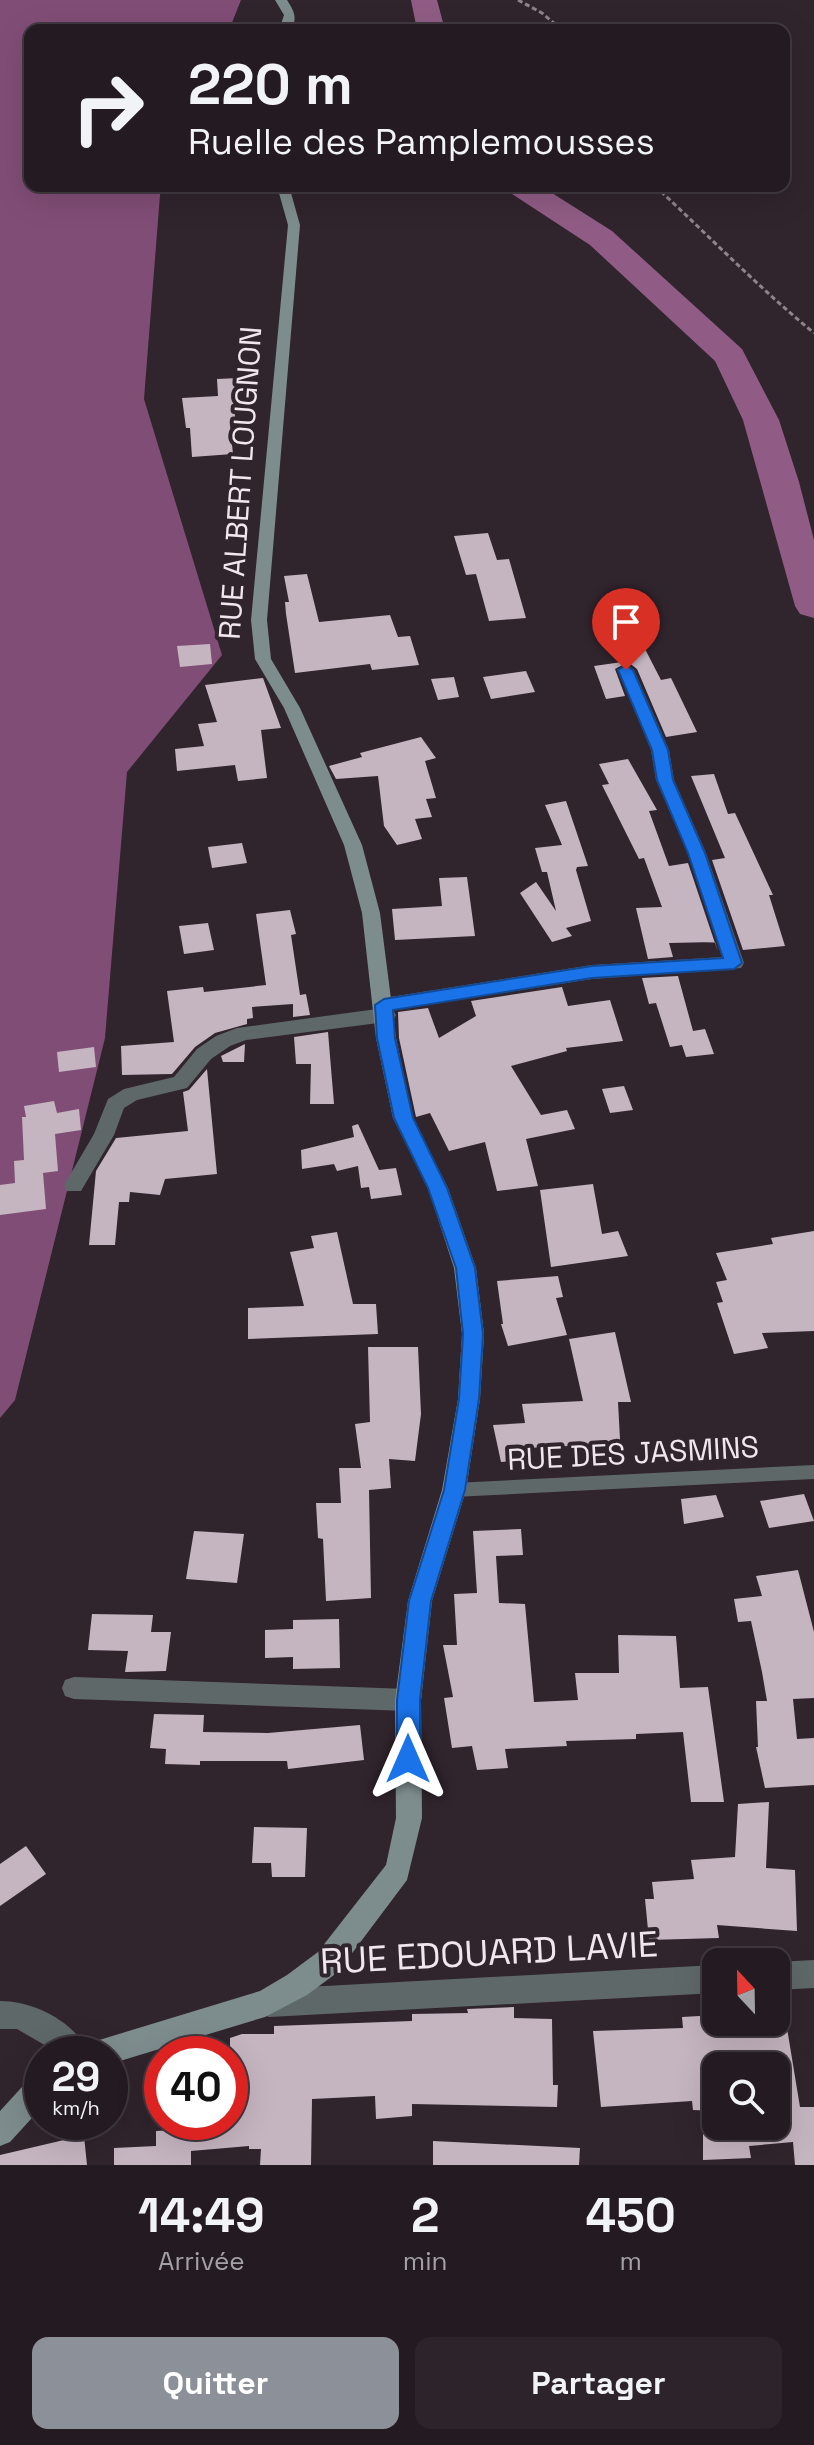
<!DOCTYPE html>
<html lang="fr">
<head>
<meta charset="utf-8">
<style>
	body { margin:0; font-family:"Space Grotesk",sans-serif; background:#2c242a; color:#f1f3f6; height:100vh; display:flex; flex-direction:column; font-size:30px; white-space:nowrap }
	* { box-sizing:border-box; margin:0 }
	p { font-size:26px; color:#a3a1a5 }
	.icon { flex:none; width:44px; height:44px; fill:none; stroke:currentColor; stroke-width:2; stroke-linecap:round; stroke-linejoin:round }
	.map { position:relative; height:2165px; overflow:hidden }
	.sheet { display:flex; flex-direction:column; background:#241b22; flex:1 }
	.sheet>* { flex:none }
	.top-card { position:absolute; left:24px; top:24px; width:766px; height:168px; border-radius:16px; box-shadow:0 8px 32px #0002,0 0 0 2px #413940; background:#241b22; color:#f1f3f6; overflow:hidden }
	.needle { width:52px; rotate:338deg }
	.buttons { position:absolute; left:702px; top:1948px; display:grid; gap:16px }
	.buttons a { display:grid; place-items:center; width:88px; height:88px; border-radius:16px; background:#241b22; box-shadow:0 8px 32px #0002,0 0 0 2px #413940; font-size:40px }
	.speed { position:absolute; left:24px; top:2036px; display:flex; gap:16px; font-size:40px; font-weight:700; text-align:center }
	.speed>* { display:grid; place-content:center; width:104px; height:104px; border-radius:50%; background:#241b22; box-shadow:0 8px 32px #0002,0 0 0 2px #413940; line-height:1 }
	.speed small { font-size:20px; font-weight:400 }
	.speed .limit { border:12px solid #d22; background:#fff; color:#111 }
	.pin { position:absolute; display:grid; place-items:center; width:68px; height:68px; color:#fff; margin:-82px -34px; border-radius:50% 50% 50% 0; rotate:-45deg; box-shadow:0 0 8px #0007 }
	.pin .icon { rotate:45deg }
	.me { position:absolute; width:88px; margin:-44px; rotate:0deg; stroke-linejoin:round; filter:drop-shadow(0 0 6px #0008) }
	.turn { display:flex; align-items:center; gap:28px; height:168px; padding:0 32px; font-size:36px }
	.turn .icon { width:104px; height:104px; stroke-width:2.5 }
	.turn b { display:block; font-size:56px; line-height:68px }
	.eta { display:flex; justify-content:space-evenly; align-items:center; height:136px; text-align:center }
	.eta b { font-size:48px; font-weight:700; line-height:56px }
	.cta { display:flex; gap:16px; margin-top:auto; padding:16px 32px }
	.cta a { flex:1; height:92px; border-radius:16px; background:#8c9099; color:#fff; font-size:32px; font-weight:700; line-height:92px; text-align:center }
	.cta a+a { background:#2c242a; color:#f1f3f6 }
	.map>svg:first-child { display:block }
	.forest { fill:#804d76 }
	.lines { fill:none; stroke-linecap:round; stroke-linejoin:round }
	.river { fill:#905c85; fill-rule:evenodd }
	.building { fill:#c5b5c1 }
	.path { stroke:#8e848c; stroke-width:3; stroke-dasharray:5 3; stroke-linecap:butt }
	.lane { fill:#5f6869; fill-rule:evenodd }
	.street { fill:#5f6869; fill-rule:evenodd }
	.secondary { fill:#7d8c8d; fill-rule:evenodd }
	.route { fill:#1a73e8; stroke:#114b97; stroke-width:2 }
	.labels { text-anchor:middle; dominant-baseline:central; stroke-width:8; stroke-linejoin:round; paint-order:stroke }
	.street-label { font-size:30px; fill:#f0e7ee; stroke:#30242d }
	.near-street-label { font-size:36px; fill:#f0e7ee; stroke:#30242d }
</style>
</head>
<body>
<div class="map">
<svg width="814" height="2165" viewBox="0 0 814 2165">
	<rect width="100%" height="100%" fill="#30242d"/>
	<path class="forest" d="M 0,0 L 241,0 L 229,30 L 30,30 L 30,186 L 164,186 L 160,195 L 144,399 L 222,655 L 127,772 L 105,1038 L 15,1400 L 0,1418 Z"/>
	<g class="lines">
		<g class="river">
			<path d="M 411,0 L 437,0 L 445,30 L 417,30 Z"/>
			<path d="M 505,186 L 541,186 L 612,231 L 742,349 L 779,420 L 799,482 L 814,540 L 814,618 L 800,614 L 795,606 L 743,420 L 715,361 L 590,245 L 509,192 Z"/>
		</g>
	</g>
	<g class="building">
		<path d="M 239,378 L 241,407 L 234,407 L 236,425 L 230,425 L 233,454 L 192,457 L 190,428 L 186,428 L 182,398 L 218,396 L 217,379 Z"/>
		<path d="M 488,533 L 497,560 L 509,559 L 526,618 L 489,621 L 476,574 L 466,575 L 454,536 Z"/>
		<path d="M 307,574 L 319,622 L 390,615 L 398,637 L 410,636 L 419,665 L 372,670 L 370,664 L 295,673 L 286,614 L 285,602 L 289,602 L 284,576 Z"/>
		<path d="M 629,618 L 661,680 L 671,678 L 697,732 L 666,737 L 637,669 L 628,662 L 615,669 L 625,696 L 606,699 L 594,666 L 629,661 L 614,625 Z"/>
		<path d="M 210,644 L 212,664 L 180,667 L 177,646 Z"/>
		<path d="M 526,671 L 535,692 L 491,699 L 483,677 Z"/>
		<path d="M 454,677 L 459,697 L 438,700 L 431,679 Z"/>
		<path d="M 263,678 L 281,728 L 261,730 L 267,778 L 238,781 L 235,765 L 177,771 L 175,749 L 204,746 L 198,724 L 217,722 L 205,685 Z"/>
		<path d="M 421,737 L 436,758 L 425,761 L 436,798 L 426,799 L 432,817 L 415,819 L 422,839 L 397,845 L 384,826 L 378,776 L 336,779 L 329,766 L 362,757 L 360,753 Z"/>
		<path d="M 628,759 L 657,810 L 649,811 L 669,866 L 688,863 L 718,952 L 715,942 L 669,943 L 673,957 L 648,959 L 636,908 L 662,907 L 644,858 L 639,859 L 602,785 L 609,784 L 599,764 Z"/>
		<path d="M 714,774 L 728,814 L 735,813 L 773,895 L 769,895 L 785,946 L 743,950 L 712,860 L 725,858 L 691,776 Z"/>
		<path d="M 566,801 L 588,866 L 577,867 L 576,870 L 591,921 L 566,928 L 572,936 L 552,942 L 520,893 L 536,882 L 556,911 L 547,872 L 542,872 L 535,848 L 562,845 L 545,805 Z"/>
		<path d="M 242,843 L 247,863 L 212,868 L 208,847 Z"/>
		<path d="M 467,877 L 475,936 L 395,940 L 392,909 L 442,906 L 439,878 Z"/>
		<path d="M 290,910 L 296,934 L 291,935 L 300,995 L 306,994 L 310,1015 L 293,1017 L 293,1004 L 252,1007 L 253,1018 L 247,1019 L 247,1024 L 215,1033 L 195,1047 L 172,1074 L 122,1075 L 121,1046 L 174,1042 L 167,991 L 203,987 L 204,992 L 266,985 L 256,914 Z"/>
		<path d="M 208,923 L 214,950 L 184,954 L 179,926 Z"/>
		<path d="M 678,976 L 693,1031 L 705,1029 L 714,1054 L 686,1057 L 682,1045 L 670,1047 L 656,1003 L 649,1004 L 642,978 Z"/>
		<path d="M 562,987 L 568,1006 L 610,1000 L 623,1041 L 566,1048 L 567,1051 L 511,1066 L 541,1115 L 567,1110 L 575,1129 L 526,1139 L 538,1186 L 497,1191 L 485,1142 L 449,1151 L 430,1113 L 416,1117 L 399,1038 L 398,1012 L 428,1008 L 439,1038 L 476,1016 L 471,1001 Z"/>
		<path d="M 328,1032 L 334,1104 L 310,1104 L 311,1064 L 296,1064 L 294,1037 Z"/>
		<path d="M 245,1044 L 244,1062 L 223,1062 L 221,1056 Z"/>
		<path d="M 94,1047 L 96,1067 L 59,1072 L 57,1052 Z"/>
		<path d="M 207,1069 L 217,1174 L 165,1179 L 160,1195 L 130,1192 L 129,1202 L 119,1202 L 115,1245 L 89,1245 L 96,1171 L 116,1138 L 188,1131 L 183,1092 L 189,1090 Z"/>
		<path d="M 624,1086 L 633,1110 L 610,1113 L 602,1089 Z"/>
		<path d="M 54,1101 L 57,1113 L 79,1109 L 81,1130 L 55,1134 L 58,1171 L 43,1173 L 46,1209 L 0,1215 L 0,1185 L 15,1183 L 14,1161 L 24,1160 L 22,1117 L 26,1117 L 24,1106 Z"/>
		<path d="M 358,1124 L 379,1170 L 396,1168 L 402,1195 L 371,1199 L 369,1187 L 361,1188 L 358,1166 L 337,1171 L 334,1164 L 302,1169 L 301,1150 L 354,1137 L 352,1126 Z"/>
		<path d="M 593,1184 L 602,1234 L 618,1231 L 628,1256 L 551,1267 L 540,1190 Z"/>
		<path d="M 814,1231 L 814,1331 L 762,1333 L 768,1348 L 734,1354 L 717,1303 L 723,1302 L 716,1282 L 727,1280 L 716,1253 L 773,1244 L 771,1238 Z"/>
		<path d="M 337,1232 L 353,1304 L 376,1304 L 378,1334 L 248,1339 L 248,1308 L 304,1306 L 290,1252 L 314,1248 L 311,1236 Z"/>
		<path d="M 558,1276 L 563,1297 L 556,1298 L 567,1335 L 508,1346 L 501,1324 L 503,1324 L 497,1281 Z"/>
		<path d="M 615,1332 L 631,1402 L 618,1402 L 621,1458 L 593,1459 L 590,1445 L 527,1448 L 529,1460 L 501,1462 L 493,1425 L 525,1423 L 522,1404 L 583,1401 L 569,1339 Z"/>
		<path d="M 368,1347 L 418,1347 L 421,1414 L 415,1461 L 389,1459 L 391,1488 L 369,1490 L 371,1598 L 326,1601 L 323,1539 L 318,1538 L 316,1503 L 341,1503 L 339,1468 L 361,1468 L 355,1424 L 370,1422 Z"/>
		<path d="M 804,1494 L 814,1521 L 769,1528 L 760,1501 Z"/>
		<path d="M 716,1495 L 724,1517 L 684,1524 L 681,1499 Z"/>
		<path d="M 521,1529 L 523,1555 L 496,1556 L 499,1603 L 525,1604 L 534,1702 L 578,1700 L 575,1673 L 619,1673 L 618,1635 L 676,1636 L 680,1688 L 708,1687 L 724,1802 L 691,1802 L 683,1732 L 636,1734 L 636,1739 L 566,1741 L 567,1746 L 505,1749 L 508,1768 L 477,1770 L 472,1746 L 452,1748 L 444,1698 L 453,1697 L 443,1645 L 457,1645 L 454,1594 L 477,1593 L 473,1531 Z"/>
		<path d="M 194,1531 L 244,1534 L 237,1583 L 186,1579 Z"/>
		<path d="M 798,1570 L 814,1632 L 814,1698 L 793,1699 L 797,1739 L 814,1738 L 814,1785 L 765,1788 L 756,1747 L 758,1747 L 756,1701 L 767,1701 L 762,1672 L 751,1621 L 738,1622 L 734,1599 L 762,1596 L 756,1576 Z"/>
		<path d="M 92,1614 L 153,1615 L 151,1632 L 171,1632 L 166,1671 L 125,1672 L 128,1651 L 88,1650 Z"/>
		<path d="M 339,1619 L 340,1668 L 293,1669 L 293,1657 L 265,1658 L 265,1630 L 293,1629 L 293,1620 Z"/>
		<path d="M 154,1714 L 204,1715 L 203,1732 L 268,1733 L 360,1725 L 364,1760 L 288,1769 L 287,1761 L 200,1761 L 200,1765 L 165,1764 L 166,1749 L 150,1748 Z"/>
		<path d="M 769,1802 L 766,1868 L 795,1870 L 797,1931 L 717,1925 L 719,1938 L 649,1940 L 645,1899 L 654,1899 L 652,1882 L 694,1879 L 691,1860 L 735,1857 L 738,1804 Z"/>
		<path d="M 254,1827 L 307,1828 L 305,1877 L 272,1877 L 271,1863 L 252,1863 Z"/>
		<path d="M 26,1846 L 46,1874 L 0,1906 L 0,1864 Z"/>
		<path d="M 514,2007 L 514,2018 L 552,2019 L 553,2085 L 558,2085 L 557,2107 L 412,2104 L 412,2116 L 376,2119 L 375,2096 L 312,2099 L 311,2165 L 260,2165 L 261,2149 L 249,2149 L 249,2146 L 191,2151 L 191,2165 L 114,2165 L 114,2148 L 156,2146 L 156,2131 L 212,2128 L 212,2122 L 230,2122 L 230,2038 L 242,2034 L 274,2034 L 274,2026 L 412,2021 L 412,2014 L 468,2013 L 467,2009 Z"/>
		<path d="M 716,2015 L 716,2022 L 786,2022 L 800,2107 L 814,2107 L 814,2165 L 795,2165 L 793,2142 L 749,2146 L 751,2158 L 703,2160 L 703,2126 L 776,2126 L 776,2066 L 716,2066 L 716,2111 L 693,2110 L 692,2101 L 601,2107 L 593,2031 L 683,2028 L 682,2017 Z"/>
		<path d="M 84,2136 L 87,2165 L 0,2165 L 0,2155 L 64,2140 L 63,2137 Z"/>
		<path d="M 433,2141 L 580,2148 L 579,2165 L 433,2165 Z"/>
	</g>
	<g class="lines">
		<g class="path">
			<path d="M 518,0 L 542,13 L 562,30"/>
			<path d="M 655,186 C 708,235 758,287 814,333"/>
		</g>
		<path class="lane" d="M 814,1465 L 814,1479 L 454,1497 L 448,1495 L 446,1490 L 448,1485 L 454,1483 Z"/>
		<g class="street">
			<path d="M 626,665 L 634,670 L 669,750 L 674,780 L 706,853 L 744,963 L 741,968 L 592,979 L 393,1010 L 396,1015 L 393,1020 L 386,1022 L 246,1040 L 230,1046 L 211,1059 L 187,1088 L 137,1100 L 124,1108 L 114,1135 L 81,1191 L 67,1191 L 64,1185 L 94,1134 L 108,1099 L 124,1089 L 174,1077 L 197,1049 L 216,1036 L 237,1028 L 377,1009 L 374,1005 L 377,1000 L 384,998 L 592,965 L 723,957 L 688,853 L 656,780 L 651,750 L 618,670 Z"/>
			<path d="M 74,1677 L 408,1689 L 417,1692 L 421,1700 L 417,1708 L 408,1711 L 74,1699 L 65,1696 L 62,1688 L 65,1680 Z"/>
			<path d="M 814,1960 L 814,1988 L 776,1990 L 776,1962 Z"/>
			<path d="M 716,1965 L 716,1993 L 269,2017 L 259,2013 L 255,2003 L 259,1993 L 269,1989 Z"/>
			<path d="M 0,2001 C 34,2001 76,2022 89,2054 L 60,2054 L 17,2029 L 0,2029 Z"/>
		</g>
		<g class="secondary">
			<path d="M 275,0 L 287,0 C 294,11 298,18 291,30 L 279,30 L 284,15 Z"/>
			<path d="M 277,186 L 289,186 L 300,225 L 267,620 L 271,659 L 300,708 L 362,845 L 380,913 L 396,1038 L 413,1118 L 448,1188 L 476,1268 L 484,1334 L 480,1399 L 466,1490 L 432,1601 L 421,1700 L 422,1818 L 407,1880 L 338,1972 L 307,1995 L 265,2017 L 110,2064 L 110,2054 L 82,2054 L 86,2044 L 260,1991 L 287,1975 L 318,1952 L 386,1865 L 396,1818 L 395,1700 L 408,1601 L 442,1490 L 458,1399 L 462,1334 L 454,1268 L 428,1188 L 393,1118 L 376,1038 L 362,913 L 344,845 L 284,708 L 255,659 L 251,620 L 288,225 Z"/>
			<path d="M 42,2072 L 42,2107 L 10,2142 L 0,2146 L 0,2111 L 32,2076 Z"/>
		</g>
	</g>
	<path class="route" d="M 626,665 L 633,670 L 668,750 L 673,780 L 705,853 L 742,963 L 734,969 L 592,978 L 393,1010 L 395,1038 L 413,1118 L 447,1188 L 475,1268 L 483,1334 L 479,1399 L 465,1490 L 431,1601 L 420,1700 L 420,1759 L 417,1767 L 408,1770 L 400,1767 L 397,1759 L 397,1700 L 409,1601 L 444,1490 L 459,1399 L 463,1334 L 456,1268 L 428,1188 L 394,1118 L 377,1038 L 375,1005 L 384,999 L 592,966 L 723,958 L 688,853 L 657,780 L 652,750 L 618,670 Z"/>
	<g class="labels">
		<g class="street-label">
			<text transform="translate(240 483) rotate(-86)">RUE ALBERT LOUGNON</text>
			<text transform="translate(633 1453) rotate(-3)">RUE DES JASMINS</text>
		</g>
		<g class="near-street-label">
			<text transform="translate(489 1953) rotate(-3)">RUE EDOUARD LAVIE</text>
		</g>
	</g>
</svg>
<div class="buttons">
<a><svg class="needle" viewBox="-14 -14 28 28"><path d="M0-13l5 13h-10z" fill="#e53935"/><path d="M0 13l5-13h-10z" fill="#a3a1a5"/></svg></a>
<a><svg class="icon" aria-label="search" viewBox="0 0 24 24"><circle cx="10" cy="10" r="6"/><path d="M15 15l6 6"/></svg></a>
</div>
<div class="speed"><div>29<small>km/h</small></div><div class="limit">40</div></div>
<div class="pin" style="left:626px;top:670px;background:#d93025"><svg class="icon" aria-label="arrive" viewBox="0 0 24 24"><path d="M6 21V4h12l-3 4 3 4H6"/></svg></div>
<svg class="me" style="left:408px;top:1759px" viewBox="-20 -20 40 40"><path d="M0-17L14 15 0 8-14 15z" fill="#1a73e8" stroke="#fff" stroke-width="4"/></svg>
<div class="top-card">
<div class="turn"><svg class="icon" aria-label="right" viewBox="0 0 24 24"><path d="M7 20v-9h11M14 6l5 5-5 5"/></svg><div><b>220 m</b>Ruelle des Pamplemousses</div></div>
</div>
</div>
<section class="sheet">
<div class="eta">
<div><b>14:49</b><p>Arrivée</p></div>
<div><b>2</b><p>min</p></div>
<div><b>450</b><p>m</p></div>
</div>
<div class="cta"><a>Quitter</a><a>Partager</a></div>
</section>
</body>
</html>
